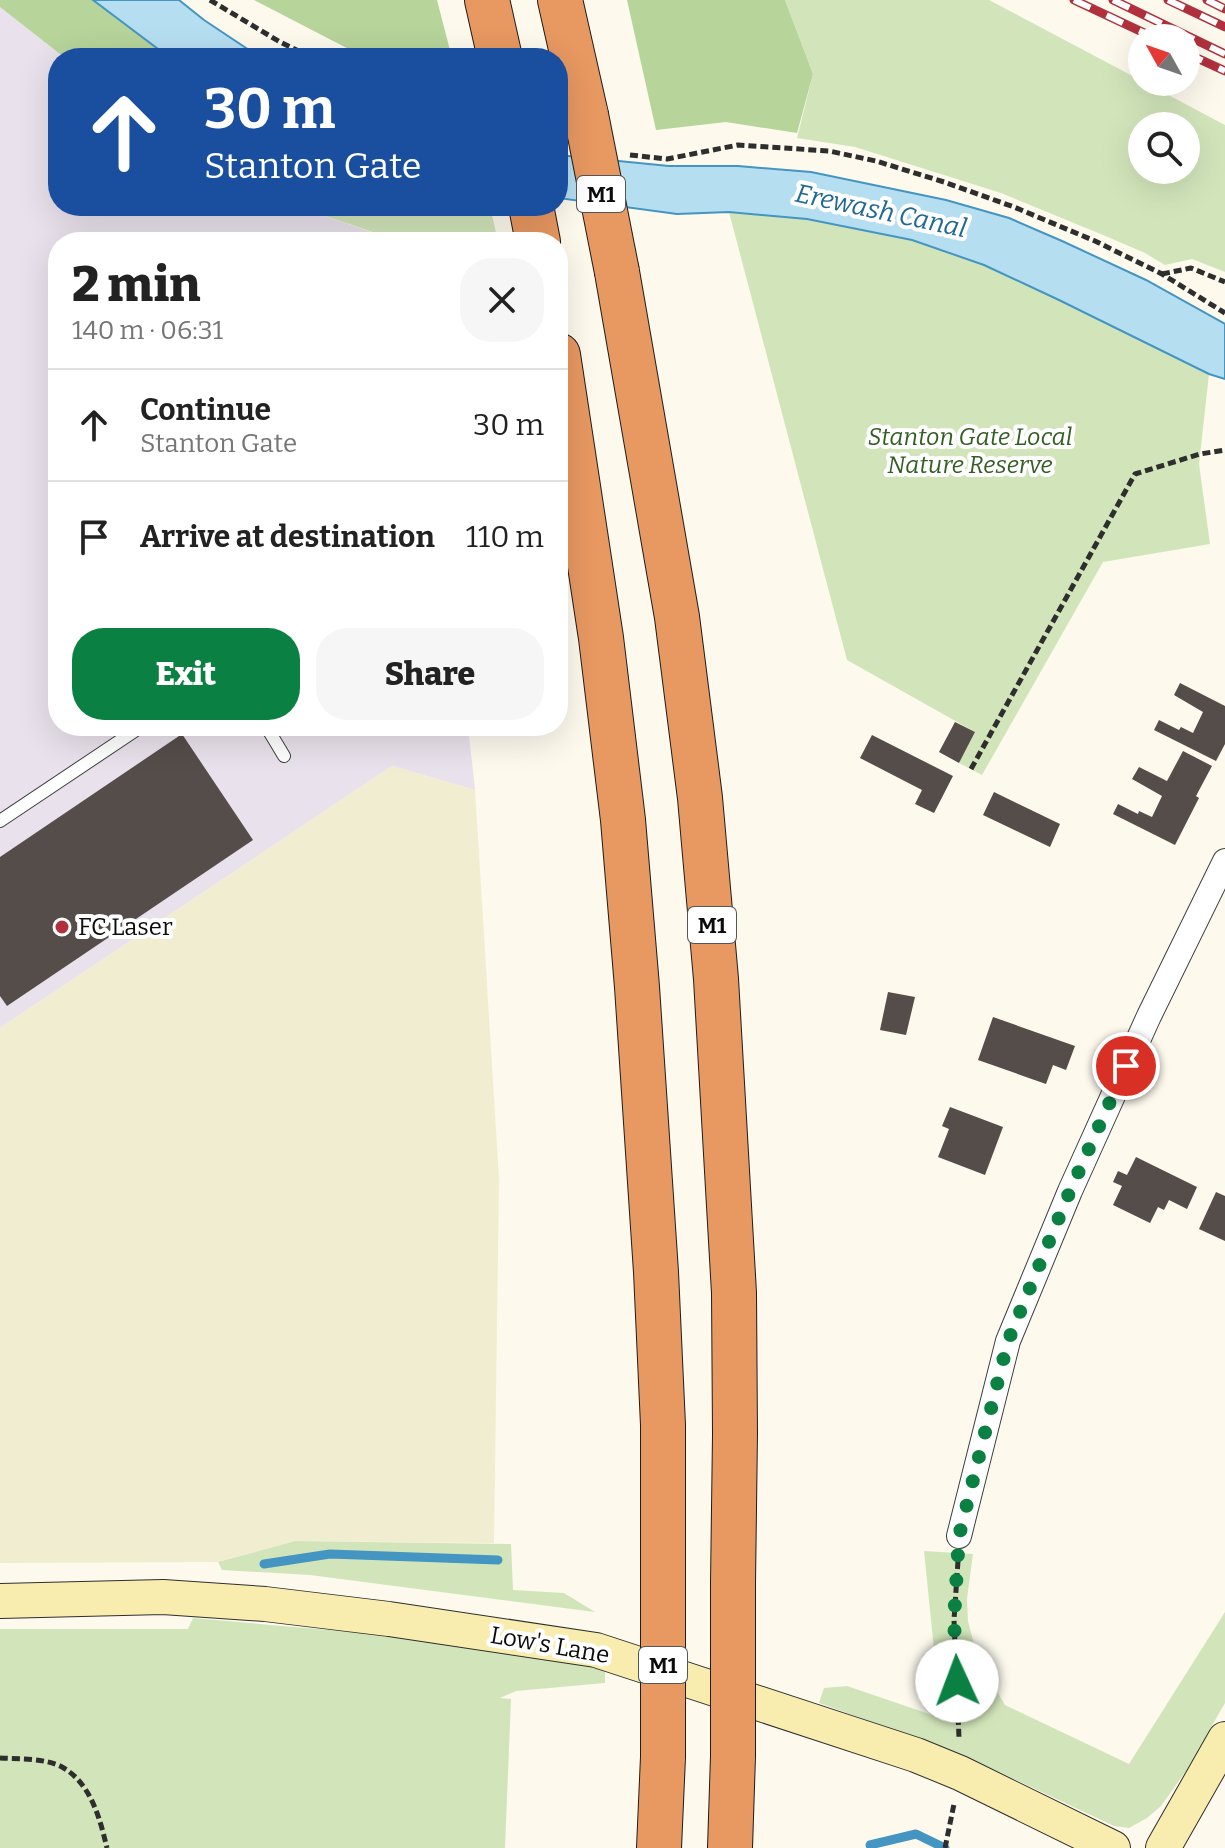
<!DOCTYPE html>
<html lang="en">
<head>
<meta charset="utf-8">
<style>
	body { margin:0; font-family:Bitter,serif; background:#f6f6f6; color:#222; height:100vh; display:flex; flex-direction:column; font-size:30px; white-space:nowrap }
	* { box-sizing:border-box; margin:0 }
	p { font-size:26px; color:#767676 }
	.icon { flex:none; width:44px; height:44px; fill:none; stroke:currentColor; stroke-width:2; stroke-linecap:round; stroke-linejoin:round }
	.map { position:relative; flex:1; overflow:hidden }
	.panel { position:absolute; left:48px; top:232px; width:520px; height:504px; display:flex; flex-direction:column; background:#fff; border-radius:32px; box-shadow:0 8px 32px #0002 }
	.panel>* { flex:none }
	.top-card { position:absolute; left:48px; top:48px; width:520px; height:168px; border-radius:32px; box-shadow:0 8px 32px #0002; background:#1a4fa0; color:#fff; overflow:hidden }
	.needle { width:52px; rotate:310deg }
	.buttons { position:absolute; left:1128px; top:24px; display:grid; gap:16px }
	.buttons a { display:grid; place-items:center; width:72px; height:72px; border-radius:50%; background:#fff; box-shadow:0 8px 32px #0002; font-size:40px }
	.pin { position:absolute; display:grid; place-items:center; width:68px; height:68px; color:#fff; margin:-34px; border:4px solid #fff; border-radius:50%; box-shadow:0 2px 8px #0007 }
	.me { position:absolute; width:88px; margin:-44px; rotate:358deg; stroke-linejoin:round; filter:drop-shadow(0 0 6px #0008) }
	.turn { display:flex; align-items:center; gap:28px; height:168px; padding:0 24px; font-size:36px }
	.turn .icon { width:104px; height:104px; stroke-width:2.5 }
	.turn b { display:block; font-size:56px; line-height:68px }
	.round { display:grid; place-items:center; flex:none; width:84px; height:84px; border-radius:32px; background:#f6f6f6 }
	.headline { display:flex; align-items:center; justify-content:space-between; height:136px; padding:0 24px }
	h1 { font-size:48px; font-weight:800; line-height:60px }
	.action { display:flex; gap:16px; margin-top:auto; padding:16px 24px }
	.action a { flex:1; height:92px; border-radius:32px; background:#0b8043; color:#fff; font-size:32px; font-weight:800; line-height:92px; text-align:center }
	.action a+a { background:#f6f6f6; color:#222 }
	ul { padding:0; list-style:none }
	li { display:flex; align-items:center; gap:24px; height:112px; padding:0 24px; border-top:2px solid #e0e0e0 }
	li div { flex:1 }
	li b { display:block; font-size:30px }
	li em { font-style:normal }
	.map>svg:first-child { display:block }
	.industrial { fill:#e9e1eb }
	.farmland { fill:#f1edd0 }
	.green { fill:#d2e5ba; fill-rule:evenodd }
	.forest { fill:#b7d49b }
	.water { fill:#b6def1; stroke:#4495c1; stroke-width:2 }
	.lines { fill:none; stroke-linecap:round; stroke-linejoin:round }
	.stream { stroke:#4495c1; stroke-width:9 }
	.building { fill:#544d4a }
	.lane-casing { stroke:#3f3f3f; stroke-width:14 }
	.street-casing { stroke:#3f3f3f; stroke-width:26 }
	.secondary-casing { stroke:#2e2e2e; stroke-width:36 }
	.highway-casing { stroke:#1d1d1d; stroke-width:46 }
	.path { stroke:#2e2e2e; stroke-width:5; stroke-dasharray:8 4; stroke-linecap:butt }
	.lane { stroke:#fff; stroke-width:12 }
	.street { stroke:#fff; stroke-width:24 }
	.secondary { stroke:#f8ecae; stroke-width:34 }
	.highway { stroke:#e89861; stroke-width:44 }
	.rail-casing { stroke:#b0313d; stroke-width:9 }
	.rail { stroke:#fff; stroke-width:6; stroke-dasharray:18; stroke-linecap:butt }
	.highway-bridge-casing { stroke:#1d1d1d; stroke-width:46; stroke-linecap:butt }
	.highway-bridge { stroke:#e89861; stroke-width:44 }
	.route { stroke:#0b8043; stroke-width:14; stroke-dasharray:0 25.2 }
	.poi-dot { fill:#b0313d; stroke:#fff; stroke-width:3 }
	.labels { text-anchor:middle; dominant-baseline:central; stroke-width:8; stroke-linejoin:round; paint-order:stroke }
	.shield { fill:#fff; stroke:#555; stroke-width:2 }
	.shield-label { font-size:22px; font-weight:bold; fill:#0c0c0c }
	.park-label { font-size:24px; font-style:italic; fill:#325e23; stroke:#fff }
	.poi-label { font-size:24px; fill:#0c0c0c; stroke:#fff; text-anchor:start }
	.street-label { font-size:24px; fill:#0c0c0c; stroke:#fff }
	.water-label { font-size:26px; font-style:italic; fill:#216793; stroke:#fff }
</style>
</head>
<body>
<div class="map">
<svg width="1225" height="1848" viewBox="0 0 1225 1848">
	<rect width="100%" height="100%" fill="#fdf9ed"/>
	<path class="industrial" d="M 0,7 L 65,58 L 58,58 L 58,206 L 295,206 L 400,242 L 58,242 L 58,726 L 468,726 L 475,790 L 392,766 L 0,1028 Z"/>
	<path class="farmland" d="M 392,766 L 475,790 L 499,1178 L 494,1543 L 295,1541 L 218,1562 L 0,1563 L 0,1028 Z"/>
	<g class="green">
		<path d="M 785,0 L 989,0 L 1225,125 L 1225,272 L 1192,259 L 1165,265 L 1145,253 L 1103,235 L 1001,193 L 855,147 L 797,138 L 813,74 ZM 1142,126 L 1186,126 L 1186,170 L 1142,170 Z"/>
		<path d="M 295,206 L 490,206 L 498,242 L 400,241 Z"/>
		<path d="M 729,212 L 807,219 L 912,240 L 984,265 L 1059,300 L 1209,374 L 1199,464 L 1210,544 L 1103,562 L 982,775 L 959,763 L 975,732 L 847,660 Z"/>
		<path d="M 295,1541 L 511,1544 L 513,1590 L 564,1593 L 595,1612 L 310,1575 L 222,1570 L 218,1562 Z"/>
		<path d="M 924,1551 L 973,1554 L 967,1599 L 968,1621 L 978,1660 L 1005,1705 L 1129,1764 L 1225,1612 L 1225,1703 L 1186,1771 L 1161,1806 L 1147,1818 L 1129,1828 L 1114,1826 L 997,1771 L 934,1744 L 819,1703 L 824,1688 L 847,1686 L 941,1718 Z"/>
		<path d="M 193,1618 L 362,1633 L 456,1645 L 605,1669 L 605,1683 L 516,1691 L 500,1698 L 511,1699 L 505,1848 L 0,1848 L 0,1629 L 188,1629 Z"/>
	</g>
	<g class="forest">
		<path d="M 0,0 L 93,0 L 170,58 L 65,58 L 0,7 Z"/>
		<path d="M 254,0 L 437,0 L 452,58 L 366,58 Z"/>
		<path d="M 627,0 L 785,0 L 813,74 L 797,133 L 726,122 L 656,130 Z"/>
	</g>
	<g class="water">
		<path d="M 93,0 L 179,0 L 204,20 L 261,58 L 170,58 Z"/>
		<path d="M 558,155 L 669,166 L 738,166 L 811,172 L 946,200 L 1009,218 L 1062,241 L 1146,280 L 1225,324 L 1225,379 L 1209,374 L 1059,300 L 984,265 L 912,240 L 807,219 L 729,212 L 677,214 L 558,198 Z"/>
	</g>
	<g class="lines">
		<g class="stream">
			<path d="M 264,1564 L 330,1554 L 498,1560"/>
			<path d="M 870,1845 L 916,1834 L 945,1848"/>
		</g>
	</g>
	<g class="building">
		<path d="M 1180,683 L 1225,706 L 1225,744 L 1216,761 L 1154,730 L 1159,720 L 1179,730 L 1181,727 L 1193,733 L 1203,712 L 1174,695 Z"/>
		<path d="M 955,722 L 975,732 L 959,763 L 939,752 Z"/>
		<path d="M 182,734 L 253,840 L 7,1006 L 0,996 L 0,857 Z"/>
		<path d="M 872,735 L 953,776 L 934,813 L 915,804 L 922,790 L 860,758 Z"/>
		<path d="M 1183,751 L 1212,766 L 1196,796 L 1199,798 L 1175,845 L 1113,814 L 1118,804 L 1138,814 L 1139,811 L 1152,817 L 1162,796 L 1132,779 L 1139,767 L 1167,781 Z"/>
		<path d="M 994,792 L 1060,824 L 1050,847 L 983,815 Z"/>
		<path d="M 888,992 L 915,997 L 906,1035 L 880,1030 Z"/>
		<path d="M 993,1017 L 1075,1046 L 1066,1070 L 1053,1065 L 1046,1084 L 978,1060 Z"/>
		<path d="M 950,1107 L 1003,1127 L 985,1175 L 938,1157 L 949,1129 L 942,1126 Z"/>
		<path d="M 1136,1157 L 1197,1187 L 1187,1209 L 1169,1200 L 1164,1210 L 1158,1207 L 1150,1223 L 1113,1205 L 1122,1186 L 1113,1182 L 1118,1171 L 1127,1175 Z"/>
		<path d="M 1216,1192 L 1225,1196 L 1225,1241 L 1199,1229 Z"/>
	</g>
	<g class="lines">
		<g class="lane-casing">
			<g id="lane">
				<path d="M 266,726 L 284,756"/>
				<path d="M 0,821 L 142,726"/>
			</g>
		</g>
		<g class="street-casing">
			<path id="street" d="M 959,1536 L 1008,1341 L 1070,1191 L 1149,1016 L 1225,861"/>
		</g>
		<g class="secondary-casing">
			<g id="secondary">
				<path d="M 0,1601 L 163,1597 L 265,1604 L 389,1619 L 596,1650 L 916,1755 L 960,1773 L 1113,1848"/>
				<path d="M 1163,1848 L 1225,1739"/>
			</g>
		</g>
		<g class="highway-casing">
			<g id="highway">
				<path d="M 487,0 L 500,58"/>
				<path d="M 560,0 L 586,115"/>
				<path d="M 531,206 L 538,242"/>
				<path d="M 617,272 L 677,617 L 700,798 L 716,979 L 734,1293 L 735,1434 L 733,1583"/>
				<path d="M 558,355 L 601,638 L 623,820 L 637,987 L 656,1272 L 663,1425 L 663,1573"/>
				<path d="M 659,1848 L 663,1757"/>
				<path d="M 730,1848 L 733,1756"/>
			</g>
		</g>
		<g class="path">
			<path d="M 210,0 L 280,42 L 313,58"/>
			<path d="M 630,155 L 667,159 L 738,145 L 829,151 L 876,161 L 944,182 L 1014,207 L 1095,241 L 1162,274 L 1225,313"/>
			<path d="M 1162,274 L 1191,268 L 1225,282"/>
			<path d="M 971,769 L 1135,474 L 1200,454 L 1225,450"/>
			<path d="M 958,1561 L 954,1620 L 959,1738"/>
			<path d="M 0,1758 C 19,1759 45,1758 62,1767 C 91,1783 100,1819 107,1848"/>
			<path d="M 945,1848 L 954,1804"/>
		</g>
		<use href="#lane" class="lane"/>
		<use href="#street" class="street"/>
		<use href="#secondary" class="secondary"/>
		<use href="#highway" class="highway"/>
		<g class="rail-casing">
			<g id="rail">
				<path d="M 1074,0 L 1155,38"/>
				<path d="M 1113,0 L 1225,54"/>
				<path d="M 1168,0 L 1225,27"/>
				<path d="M 1207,0 L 1225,9"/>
				<path d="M 1186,53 L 1225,71"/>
			</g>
		</g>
		<use href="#rail" class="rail"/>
		<g class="highway-bridge-casing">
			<g id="highway-bridge">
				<path d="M 586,115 L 617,272"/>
				<path d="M 663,1573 L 663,1757"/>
				<path d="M 733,1756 L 733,1583"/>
			</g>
		</g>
		<use href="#highway-bridge" class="highway-bridge"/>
	</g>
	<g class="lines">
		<path class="route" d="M 957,1681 L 954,1620 L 959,1536 L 1008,1341 L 1070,1191 L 1126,1066"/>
	</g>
	<circle class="poi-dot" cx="62" cy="927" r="8"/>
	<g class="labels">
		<g class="shield">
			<rect x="577" y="176" width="48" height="36" rx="6"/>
			<rect x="688" y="907" width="48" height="36" rx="6"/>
			<rect x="639" y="1647" width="48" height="36" rx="6"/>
		</g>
		<g class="shield-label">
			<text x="601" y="194">M1</text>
			<text x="712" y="925">M1</text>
			<text x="663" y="1665">M1</text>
		</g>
		<g class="park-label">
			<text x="970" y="437">Stanton Gate Local<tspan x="970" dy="28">Nature Reserve</tspan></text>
		</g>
		<g class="poi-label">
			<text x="78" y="927">FC Laser</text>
		</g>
		<g class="street-label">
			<text transform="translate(550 1645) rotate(10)">Low's Lane</text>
		</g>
		<g class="water-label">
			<text transform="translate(881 211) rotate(12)">Erewash Canal</text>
		</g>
	</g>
</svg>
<div class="buttons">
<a><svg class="needle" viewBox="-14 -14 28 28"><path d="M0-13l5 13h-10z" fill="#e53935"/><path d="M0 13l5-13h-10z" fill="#767676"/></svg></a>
<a><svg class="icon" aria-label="search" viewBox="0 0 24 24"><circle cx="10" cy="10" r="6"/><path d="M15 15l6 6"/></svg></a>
</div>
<div class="pin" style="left:1126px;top:1066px;background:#d93025"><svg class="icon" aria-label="arrive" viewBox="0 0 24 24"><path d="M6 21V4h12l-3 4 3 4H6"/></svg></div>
<svg class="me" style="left:957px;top:1681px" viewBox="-20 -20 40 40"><circle r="19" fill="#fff"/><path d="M0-13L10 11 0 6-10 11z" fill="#0b8043"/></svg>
<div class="top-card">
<div class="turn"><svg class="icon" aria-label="ahead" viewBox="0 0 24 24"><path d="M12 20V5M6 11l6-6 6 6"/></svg><div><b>30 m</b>Stanton Gate</div></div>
</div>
<section class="panel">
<div class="headline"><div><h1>2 min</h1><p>140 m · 06:31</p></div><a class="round"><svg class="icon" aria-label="close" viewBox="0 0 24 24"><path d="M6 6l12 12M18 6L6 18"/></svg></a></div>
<ul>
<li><svg class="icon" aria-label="ahead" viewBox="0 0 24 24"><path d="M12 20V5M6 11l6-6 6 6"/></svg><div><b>Continue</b><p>Stanton Gate</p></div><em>30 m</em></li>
<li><svg class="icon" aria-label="arrive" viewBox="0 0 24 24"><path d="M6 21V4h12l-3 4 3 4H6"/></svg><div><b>Arrive at destination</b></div><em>110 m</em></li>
</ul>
<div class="action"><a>Exit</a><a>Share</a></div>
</section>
</div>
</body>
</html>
